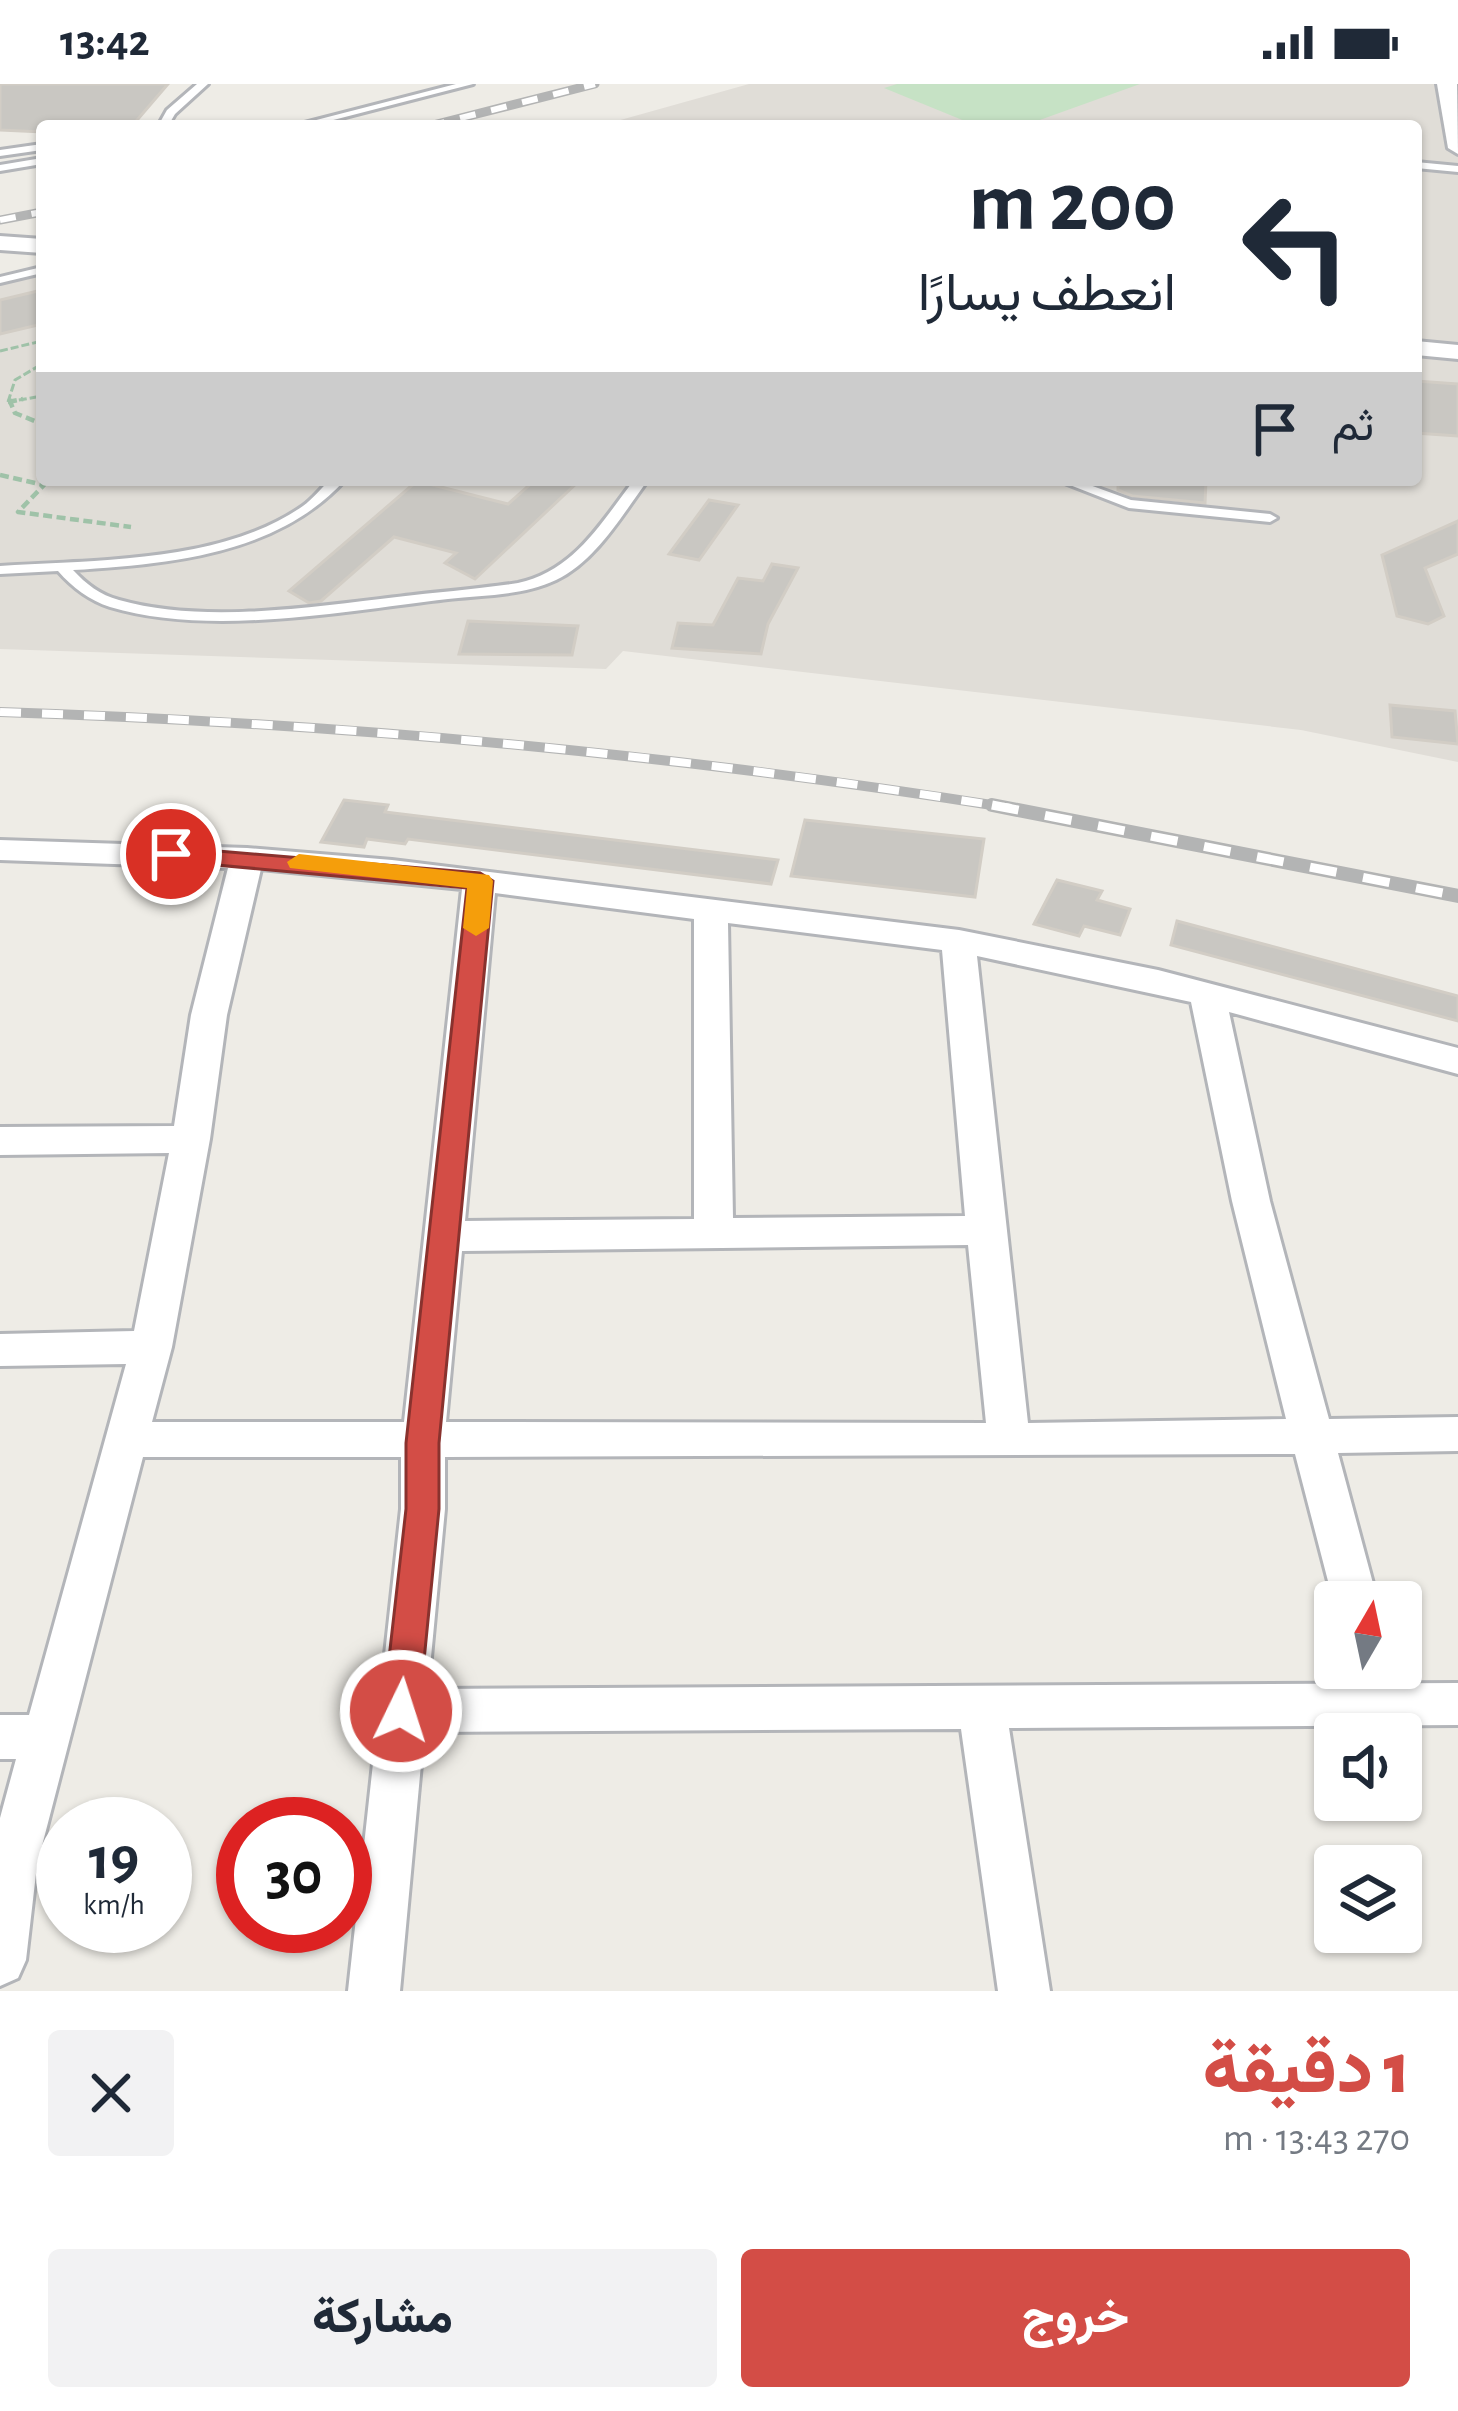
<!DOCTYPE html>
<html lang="ar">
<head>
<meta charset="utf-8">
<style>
	body { margin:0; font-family:"Alegreya Sans",Vazirmatn,sans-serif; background:#f2f2f3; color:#1f2937; direction:rtl; height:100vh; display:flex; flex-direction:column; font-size:45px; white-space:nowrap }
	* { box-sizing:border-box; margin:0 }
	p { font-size:39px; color:#747a83 }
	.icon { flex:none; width:66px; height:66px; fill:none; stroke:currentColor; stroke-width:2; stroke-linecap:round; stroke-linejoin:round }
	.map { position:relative; height:1907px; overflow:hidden; direction:ltr }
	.details { display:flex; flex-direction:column; background:#fff; flex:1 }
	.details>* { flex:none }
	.guide { position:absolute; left:36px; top:36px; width:1386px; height:366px; border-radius:12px; box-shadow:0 3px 9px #0004; direction:rtl; background:#fff; color:#1f2937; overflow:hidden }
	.needle { width:78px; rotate:9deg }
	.controls { position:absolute; left:1314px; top:1497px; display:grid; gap:24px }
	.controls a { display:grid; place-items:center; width:108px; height:108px; border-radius:12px; background:#fff; box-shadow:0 3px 9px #0004; font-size:60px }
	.speed { position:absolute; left:36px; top:1713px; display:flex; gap:24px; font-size:60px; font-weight:700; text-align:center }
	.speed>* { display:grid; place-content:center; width:156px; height:156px; border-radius:50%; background:#fff; box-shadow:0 3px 9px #0004; line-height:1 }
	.speed small { font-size:30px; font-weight:400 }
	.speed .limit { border:18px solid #d22; background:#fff; color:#111 }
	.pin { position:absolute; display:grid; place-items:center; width:102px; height:102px; color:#fff; margin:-51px; border:6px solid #fff; border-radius:50%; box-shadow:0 3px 12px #0007 }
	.me { position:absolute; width:132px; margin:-66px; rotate:4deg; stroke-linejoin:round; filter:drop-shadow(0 0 9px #0008) }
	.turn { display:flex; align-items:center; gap:42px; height:252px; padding:0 48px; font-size:54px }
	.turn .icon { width:156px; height:156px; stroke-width:2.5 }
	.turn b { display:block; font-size:84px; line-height:102px }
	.then { display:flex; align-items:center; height:114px; padding:0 48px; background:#0003; gap:24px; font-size:45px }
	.round { display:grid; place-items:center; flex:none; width:126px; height:126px; border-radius:12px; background:#f2f2f3 }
	.head { display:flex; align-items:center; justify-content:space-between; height:204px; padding:0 48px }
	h1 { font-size:72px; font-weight:800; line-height:90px; color:#d34d46 }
	.button { display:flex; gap:24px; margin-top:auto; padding:24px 48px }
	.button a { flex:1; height:138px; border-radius:12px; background:#d34d46; color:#fff; font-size:48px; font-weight:800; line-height:138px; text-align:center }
	.button a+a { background:#f2f2f3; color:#1f2937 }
	.status { display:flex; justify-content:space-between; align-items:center; height:84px; padding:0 60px; background:#fff; direction:ltr }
	.status svg { height:33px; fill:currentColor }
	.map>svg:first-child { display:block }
	.education { fill:#e0ddd7 }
	.green { fill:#c6e2c5 }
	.building { fill:#c9c7c2; stroke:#d2cdc5; stroke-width:3 }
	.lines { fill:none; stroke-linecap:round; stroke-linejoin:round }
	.service-casing { stroke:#b3b5b9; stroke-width:6 }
	.minor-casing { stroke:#b3b5b9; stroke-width:6 }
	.path-far1 { stroke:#9fc2a8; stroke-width:3; stroke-dasharray:8 3; stroke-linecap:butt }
	.path { stroke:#9fc2a8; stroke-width:4.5; stroke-dasharray:9 4.5; stroke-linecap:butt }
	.service { fill:#fff; fill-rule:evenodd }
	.minor { fill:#fff; fill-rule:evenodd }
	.rail-far2-casing { stroke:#b3b4b4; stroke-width:9 }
	.rail-far1-casing { stroke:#b3b4b4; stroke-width:10 }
	.rail-casing { stroke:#b3b4b4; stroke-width:14 }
	.rail-far2 { stroke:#fff; stroke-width:6; stroke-dasharray:16; stroke-linecap:butt }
	.rail-far1 { stroke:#fff; stroke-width:8; stroke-dasharray:21; stroke-linecap:butt }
	.rail { stroke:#fff; stroke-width:9; stroke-dasharray:27; stroke-linecap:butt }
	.route { fill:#d34d46; stroke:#89322e; stroke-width:3 }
	.slow { fill:#f59e0b }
</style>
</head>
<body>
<div class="status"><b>13:42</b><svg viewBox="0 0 49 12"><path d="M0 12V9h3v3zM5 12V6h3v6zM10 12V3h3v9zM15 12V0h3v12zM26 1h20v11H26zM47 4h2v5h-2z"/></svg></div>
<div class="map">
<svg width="1458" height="1907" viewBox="0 0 1458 1907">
	<rect width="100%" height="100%" fill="#eeece6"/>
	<path class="education" d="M 749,0 L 1458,0 L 1458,678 L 1301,646 L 623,567 L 606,585 L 0,565 L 0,191 L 42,182 L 42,396 L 1416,396 L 1416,42 L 599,42 Z"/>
	<path class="green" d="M 897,0 L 1140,0 L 1023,42 L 977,42 L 884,4 Z"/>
	<g class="building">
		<path d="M 0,0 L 168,0 L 132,42 L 42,42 L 42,48 L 0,46 Z"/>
		<path d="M 42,206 L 42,240 L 0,250 L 0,216 Z"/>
		<path d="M 1416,297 L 1458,300 L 1458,352 L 1416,349 Z"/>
		<path d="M 535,396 L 580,396 L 475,495 L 445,479 L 456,469 L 394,453 L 321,517 L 309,519 L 289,507 L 417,397 L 508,420 Z"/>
		<path d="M 1118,396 L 1206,396 L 1205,419 L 1132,412 L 1118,406 Z"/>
		<path d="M 709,416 L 738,421 L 699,476 L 669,470 Z"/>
		<path d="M 1458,437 L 1458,470 L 1425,484 L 1444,532 L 1428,540 L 1397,532 L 1382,471 Z"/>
		<path d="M 772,480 L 798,484 L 768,540 L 761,570 L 672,564 L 678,539 L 713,541 L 738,494 L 763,497 Z"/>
		<path d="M 468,537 L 578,542 L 572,571 L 459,570 Z"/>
		<path d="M 1390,621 L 1455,627 L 1458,660 L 1392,653 Z"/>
		<path d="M 344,716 L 388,721 L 385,728 L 778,776 L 771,800 L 408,755 L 405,760 L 367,755 L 364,763 L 321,758 Z"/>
		<path d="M 805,736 L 984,755 L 975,813 L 791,792 Z"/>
		<path d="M 1057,796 L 1102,807 L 1097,816 L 1130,825 L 1120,851 L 1084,842 L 1079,852 L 1034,840 Z"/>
		<path d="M 1177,837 L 1458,912 L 1458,937 L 1171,861 Z"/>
	</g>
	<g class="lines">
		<g class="service-casing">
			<g id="service">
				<path d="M 197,0 L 208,0 L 175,30 L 168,42 L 158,42 L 167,26 Z"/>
				<path d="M 456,0 L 473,0 L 310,42 L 293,42 Z"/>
				<path d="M 42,60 L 42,66 L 0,72 L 0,66 Z"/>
				<path d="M 42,74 L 42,80 L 0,87 L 0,81 Z"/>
				<path d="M 1416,78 L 1458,82 L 1458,88 L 1416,84 Z"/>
				<path d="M 42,183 L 42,189 L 0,199 L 0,193 Z"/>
				<path d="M 330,396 L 345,396 C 277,471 168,480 73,486 C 86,500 100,511 119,516 C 203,540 311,523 397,513 C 437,508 478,505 518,499 C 574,487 601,439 634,396 L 648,396 C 622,431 596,477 556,496 C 522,512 483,511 448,515 C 345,527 210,553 110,523 C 89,516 73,504 58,487 L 0,490 L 0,482 C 94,476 222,479 303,422 C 313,415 321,404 330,396 Z"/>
				<path d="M 1057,396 L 1076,396 L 1131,416 L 1270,430 L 1277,434 L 1270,438 L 1129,424 Z"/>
			</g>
		</g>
		<g class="minor-casing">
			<g id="minor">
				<path d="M 1437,0 L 1457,0 L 1458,70 L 1448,64 Z"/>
				<path d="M 0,152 L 42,155 L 42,169 L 0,166 Z"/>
				<path d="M 1416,257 L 1458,261 L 1458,275 L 1416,271 Z"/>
				<path d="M 0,756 L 247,764 L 392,776 L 959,846 L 1158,886 L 1458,964 L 1458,990 L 1229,928 L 1270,1117 L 1329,1335 L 1458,1333 L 1458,1367 L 1338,1369 L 1378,1518 L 1335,1518 L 1335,1524 L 1295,1370 L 445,1373 L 445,1425 L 428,1605 L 1458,1599 L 1458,1641 L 1009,1644 L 1050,1907 L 998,1907 L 961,1645 L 424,1648 L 400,1907 L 348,1907 L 401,1425 L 401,1373 L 143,1373 L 37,1781 L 26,1876 L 18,1894 L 0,1902 L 0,1734 L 16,1675 L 0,1675 L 0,1631 L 29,1631 L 126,1280 L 0,1282 L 0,1250 L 134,1247 L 169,1069 L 0,1071 L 0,1043 L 174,1042 L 191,931 L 228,784 L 0,776 ZM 261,785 L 462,805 L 404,1338 L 152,1338 L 172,1263 L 210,1055 L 227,931 ZM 495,809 L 694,835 L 694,1135 L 465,1137 ZM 728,839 L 942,866 L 965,1132 L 733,1134 ZM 977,872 L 1191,918 L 1232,1117 L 1286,1335 L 1028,1339 ZM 968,1161 L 986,1339 L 446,1338 L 462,1167 Z"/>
			</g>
		</g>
		<g class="path-far1">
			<path d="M 0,267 L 42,257"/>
			<path d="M 8,318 L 15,296 L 42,280"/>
			<path d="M 8,318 L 42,312"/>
		</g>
		<g class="path">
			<path d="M 9,315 L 15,329 L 42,340"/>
			<path d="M 8,318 L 23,315"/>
			<path d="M 0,391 L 44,401 L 18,428 L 131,443"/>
		</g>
		<use href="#service" class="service"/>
		<use href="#minor" class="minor"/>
		<g class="rail-far2-casing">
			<g id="rail-far2">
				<path d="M 429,42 L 595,0"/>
				<path d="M 0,136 L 42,128"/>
			</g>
		</g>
		<g class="rail-far1-casing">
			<path id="rail-far1" d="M 0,628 C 340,639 675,670 1011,724"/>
		</g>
		<g class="rail-casing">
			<path id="rail" d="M 992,721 L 1458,812"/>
		</g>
		<use href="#rail-far2" class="rail-far2"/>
		<use href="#rail-far1" class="rail-far1"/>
		<use href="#rail" class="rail"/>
	</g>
	<path class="route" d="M 171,763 L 480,789 L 493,797 L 439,1359 L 439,1425 L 419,1627 L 414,1638 L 401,1643 L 388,1638 L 383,1627 L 406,1425 L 406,1359 L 467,804 L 162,776 L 159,770 L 162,765 Z"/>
	<path class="slow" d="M 299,770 L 489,791 L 493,797 L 489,844 L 476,852 L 463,844 L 467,804 L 290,784 L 287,778 Z"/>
</svg>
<div class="controls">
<a><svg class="needle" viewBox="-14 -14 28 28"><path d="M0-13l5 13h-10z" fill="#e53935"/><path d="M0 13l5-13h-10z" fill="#747a83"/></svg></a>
<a><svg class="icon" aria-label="sound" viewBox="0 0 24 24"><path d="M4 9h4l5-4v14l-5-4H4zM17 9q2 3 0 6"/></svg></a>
<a><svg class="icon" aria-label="layers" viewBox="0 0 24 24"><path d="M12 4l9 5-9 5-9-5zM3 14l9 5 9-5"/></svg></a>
</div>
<div class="speed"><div>19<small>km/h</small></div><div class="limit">30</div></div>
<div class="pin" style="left:171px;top:770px;background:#d93025"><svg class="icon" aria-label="arrive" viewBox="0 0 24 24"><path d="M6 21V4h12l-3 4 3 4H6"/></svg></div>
<svg class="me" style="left:401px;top:1627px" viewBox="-20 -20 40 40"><circle r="17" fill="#d34d46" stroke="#fff" stroke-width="3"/><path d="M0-11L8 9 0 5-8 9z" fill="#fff"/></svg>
<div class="guide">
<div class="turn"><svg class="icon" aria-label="left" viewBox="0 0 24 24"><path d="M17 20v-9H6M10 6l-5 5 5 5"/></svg><div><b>200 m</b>انعطف يسارًا</div></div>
<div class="then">ثم<svg class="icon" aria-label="arrive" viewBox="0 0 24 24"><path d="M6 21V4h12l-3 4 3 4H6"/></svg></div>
</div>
</div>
<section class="details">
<div class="head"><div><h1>1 دقيقة</h1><p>270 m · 13:43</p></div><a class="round"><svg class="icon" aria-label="close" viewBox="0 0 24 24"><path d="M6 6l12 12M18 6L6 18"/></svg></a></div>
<div class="button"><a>خروج</a><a>مشاركة</a></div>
</section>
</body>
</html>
